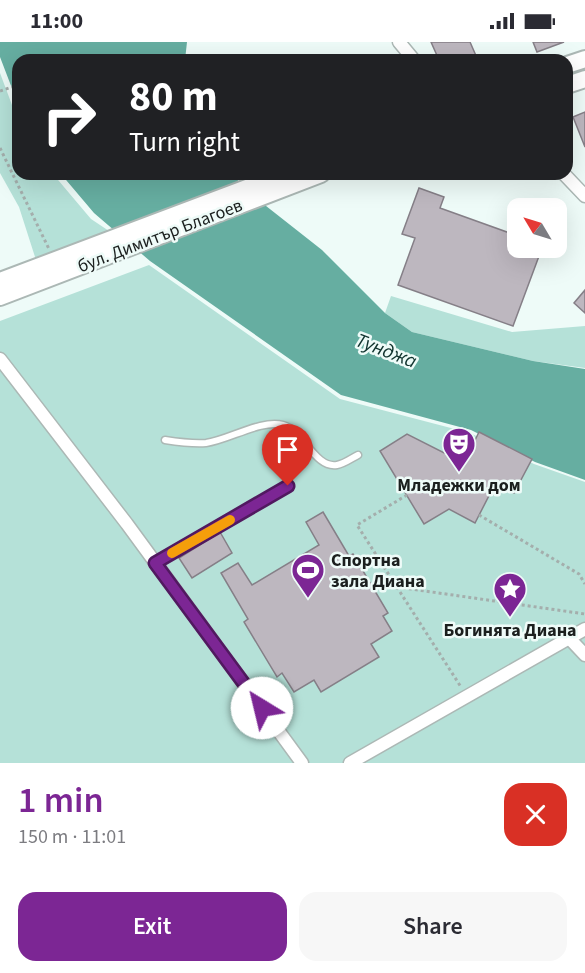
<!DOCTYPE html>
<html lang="en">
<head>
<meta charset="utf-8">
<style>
	body { margin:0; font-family:"Source Sans 3",sans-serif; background:#f7f7f7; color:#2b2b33; height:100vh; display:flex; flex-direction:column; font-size:22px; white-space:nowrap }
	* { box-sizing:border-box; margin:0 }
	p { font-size:20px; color:#7c7c81 }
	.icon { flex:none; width:33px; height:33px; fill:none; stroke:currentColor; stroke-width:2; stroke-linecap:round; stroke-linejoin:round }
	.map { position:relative; height:721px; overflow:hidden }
	.panel { display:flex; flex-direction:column; background:#fff; flex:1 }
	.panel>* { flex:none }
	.top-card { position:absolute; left:12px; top:12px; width:561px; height:126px; border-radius:18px; box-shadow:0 6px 24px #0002; background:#202124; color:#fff; overflow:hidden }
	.needle { width:39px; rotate:308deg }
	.fabs { position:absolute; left:507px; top:156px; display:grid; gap:12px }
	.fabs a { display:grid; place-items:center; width:60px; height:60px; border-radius:12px; background:#fff; box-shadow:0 6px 24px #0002; font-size:30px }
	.pin { position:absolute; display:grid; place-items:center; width:51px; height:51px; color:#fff; margin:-62px -26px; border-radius:50% 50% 50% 0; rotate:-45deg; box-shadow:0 0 6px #0007 }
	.pin .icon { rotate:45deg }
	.me { position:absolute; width:66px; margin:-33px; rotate:324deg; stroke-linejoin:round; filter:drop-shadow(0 0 4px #0008) }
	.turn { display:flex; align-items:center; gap:21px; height:126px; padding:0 18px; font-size:27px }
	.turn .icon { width:78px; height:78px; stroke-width:2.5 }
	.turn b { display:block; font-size:42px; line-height:51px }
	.round { display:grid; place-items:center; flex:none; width:63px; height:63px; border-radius:18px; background:#f7f7f7 }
	.head { display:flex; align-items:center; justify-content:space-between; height:102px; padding:0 18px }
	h1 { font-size:36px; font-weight:600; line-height:45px; color:#7c2694 }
	.action { display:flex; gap:12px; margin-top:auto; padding:12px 18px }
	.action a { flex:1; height:69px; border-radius:18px; background:#7c2694; color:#fff; font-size:24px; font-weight:600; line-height:69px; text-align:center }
	.action a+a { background:#f7f7f7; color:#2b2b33 }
	.status { display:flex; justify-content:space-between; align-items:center; height:42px; padding:0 30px; background:#fff; direction:ltr }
	.status svg { height:16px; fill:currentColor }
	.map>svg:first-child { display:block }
	.green { fill:#b5e1d8 }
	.water { fill:#66aea1 }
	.building { fill:#bdb7bf; stroke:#857f87; stroke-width:1.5 }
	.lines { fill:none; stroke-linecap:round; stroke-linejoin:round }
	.lane-casing { stroke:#acb8b5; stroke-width:9 }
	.street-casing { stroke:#acb8b5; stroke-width:15 }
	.secondary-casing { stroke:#acb8b5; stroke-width:20 }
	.path { stroke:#a4aeac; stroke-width:3; stroke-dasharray:3 3; stroke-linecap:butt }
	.lane { stroke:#fff; stroke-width:6 }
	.street { stroke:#fff; stroke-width:12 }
	.secondary { stroke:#fff; stroke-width:16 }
	.route-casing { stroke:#511960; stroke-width:15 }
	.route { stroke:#7c2694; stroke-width:10 }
	.slow { stroke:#f59e0b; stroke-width:10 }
	.labels { text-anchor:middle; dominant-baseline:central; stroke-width:5; stroke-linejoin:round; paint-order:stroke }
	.street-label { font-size:18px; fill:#1b1f1e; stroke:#eefbf8 }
	.poi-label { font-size:18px; font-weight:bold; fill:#1b1f1e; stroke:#eefbf8 }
	.water-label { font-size:20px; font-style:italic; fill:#10332e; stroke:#eefbf8 }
</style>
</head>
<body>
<div class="status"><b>11:00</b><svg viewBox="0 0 49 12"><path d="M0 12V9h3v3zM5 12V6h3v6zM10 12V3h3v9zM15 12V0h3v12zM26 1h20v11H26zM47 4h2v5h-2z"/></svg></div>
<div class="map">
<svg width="585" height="721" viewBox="0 0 585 721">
	<rect width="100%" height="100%" fill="#eefbf8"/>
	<g class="green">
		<path d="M 0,31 L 18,79 L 18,132 L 53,132 L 91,177 L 115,193 L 36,218 L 19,165 L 0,131 Z"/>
		<path d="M 149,223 L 340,357 L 470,391 L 534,422 L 585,440 L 585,721 L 0,721 L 0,279 Z"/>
		<path d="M 391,254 L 512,290 L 585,284 L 585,326 L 533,319 L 412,290 L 385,271 Z"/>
	</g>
	<g class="water">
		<path d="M 0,0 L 187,0 L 185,18 L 18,18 L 18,62 L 0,15 Z"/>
		<path d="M 61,132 L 234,132 L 242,145 L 322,208 L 385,271 L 412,290 L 533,319 L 585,327 L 585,438 L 535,420 L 471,388 L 341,353 L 150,219 L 94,171 Z"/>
	</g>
	<g class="building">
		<path d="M 431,0 L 470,0 L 477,16 L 439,18 Z"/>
		<path d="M 533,0 L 564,0 L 537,10 Z"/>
		<path d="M 585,70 L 585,105 L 573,75 Z"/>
		<path d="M 419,146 L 444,155 L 440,166 L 518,194 L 518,206 L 542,206 L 513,284 L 398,243 L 415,196 L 402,192 Z"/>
		<path d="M 585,248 L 585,271 L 574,261 Z"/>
		<path d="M 479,390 L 532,417 L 514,451 L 495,442 L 475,481 L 449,467 L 424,482 L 380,409 L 407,392 L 464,421 Z"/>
		<path d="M 323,470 L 349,514 L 353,512 L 388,571 L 383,574 L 392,589 L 371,602 L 379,615 L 321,650 L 314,638 L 294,650 L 282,631 L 277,635 L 244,580 L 248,577 L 221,531 L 238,521 L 252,543 L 319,503 L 306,480 Z"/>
		<path d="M 220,490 L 232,511 L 192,536 L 179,516 Z"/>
	</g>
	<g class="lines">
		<g class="lane-casing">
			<g id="lane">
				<path d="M 165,398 C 178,400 192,402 206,401 C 229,398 261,377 283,383 C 303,388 315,427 337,423 C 344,422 352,416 358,413"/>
				<path d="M 156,521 L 288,444"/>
			</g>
		</g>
		<g class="street-casing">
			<g id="street">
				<path d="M 399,0 L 414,18"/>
				<path d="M 564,132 L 585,154"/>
				<path d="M 0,317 L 127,482 L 302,721"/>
				<path d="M 569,596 L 585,613"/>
				<path d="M 350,721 L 585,587"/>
			</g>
		</g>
		<g class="secondary-casing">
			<g id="secondary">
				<path d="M 567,23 L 585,17"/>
				<path d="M 567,43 L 585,37"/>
				<path d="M 0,239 L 284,132"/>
				<path d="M 0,255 L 321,132"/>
			</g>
		</g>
		<g class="path">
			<path d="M 0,49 L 18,43"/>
			<path d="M 0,106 L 49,207"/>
			<path d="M 407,453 L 357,483 L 461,645"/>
			<path d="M 479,473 L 579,532 L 585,542"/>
			<path d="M 397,545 L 585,572"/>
		</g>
		<use href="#lane" class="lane"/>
		<use href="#street" class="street"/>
		<use href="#secondary" class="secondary"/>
	</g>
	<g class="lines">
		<g class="route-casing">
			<path id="route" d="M 262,666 L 155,521 L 288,444"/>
		</g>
		<use href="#route" class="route"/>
		<path class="slow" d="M 172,511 L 230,478"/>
	</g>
	<defs>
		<g id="theatre-pin" transform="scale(1.725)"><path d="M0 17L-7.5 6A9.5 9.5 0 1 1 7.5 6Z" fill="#7c2694" stroke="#eefbf8"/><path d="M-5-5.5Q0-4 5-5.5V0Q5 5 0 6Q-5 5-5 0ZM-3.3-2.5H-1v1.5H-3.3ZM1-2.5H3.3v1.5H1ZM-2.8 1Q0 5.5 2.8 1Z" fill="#fff"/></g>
		<g id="stadium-pin" transform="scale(1.725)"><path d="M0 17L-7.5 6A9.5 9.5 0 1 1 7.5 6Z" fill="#7c2694" stroke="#eefbf8"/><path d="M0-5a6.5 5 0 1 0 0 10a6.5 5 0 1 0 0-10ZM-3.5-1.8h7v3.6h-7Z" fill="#fff"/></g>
		<g id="sight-pin" transform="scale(1.725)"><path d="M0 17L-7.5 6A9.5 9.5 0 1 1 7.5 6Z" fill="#7c2694" stroke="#eefbf8"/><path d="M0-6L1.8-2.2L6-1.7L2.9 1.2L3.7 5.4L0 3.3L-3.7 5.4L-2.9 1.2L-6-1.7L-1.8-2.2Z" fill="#fff"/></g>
	</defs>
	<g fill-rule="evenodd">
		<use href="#theatre-pin" x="459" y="402"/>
		<use href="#stadium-pin" x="308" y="528"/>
		<use href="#sight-pin" x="510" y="547"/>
	</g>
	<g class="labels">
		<g class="street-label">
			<text transform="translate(160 194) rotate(-21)">бул. Димитър Благоев</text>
		</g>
		<g class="poi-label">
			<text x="459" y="443">Младежки дом</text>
			<text x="331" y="518" text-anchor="start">Спортна<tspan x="331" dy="21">зала Диана</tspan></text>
			<text x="510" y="588">Богинята Диана</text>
		</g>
		<g class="water-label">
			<text transform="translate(386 309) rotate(21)">Тунджа</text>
		</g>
	</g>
</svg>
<div class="fabs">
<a><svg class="needle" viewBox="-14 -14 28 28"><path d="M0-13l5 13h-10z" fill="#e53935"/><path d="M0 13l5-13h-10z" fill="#7c7c81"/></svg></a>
</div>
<div class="pin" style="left:288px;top:444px;background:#d93025"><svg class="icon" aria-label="arrive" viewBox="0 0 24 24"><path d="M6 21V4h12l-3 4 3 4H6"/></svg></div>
<svg class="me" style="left:262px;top:666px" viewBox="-20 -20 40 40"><circle r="19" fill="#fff"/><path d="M0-13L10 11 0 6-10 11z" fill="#7c2694"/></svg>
<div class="top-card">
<div class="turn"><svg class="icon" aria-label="right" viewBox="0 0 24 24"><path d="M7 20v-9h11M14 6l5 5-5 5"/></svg><div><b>80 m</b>Turn right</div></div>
</div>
</div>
<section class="panel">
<div class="head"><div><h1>1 min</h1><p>150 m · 11:01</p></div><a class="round" style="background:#d93025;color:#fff"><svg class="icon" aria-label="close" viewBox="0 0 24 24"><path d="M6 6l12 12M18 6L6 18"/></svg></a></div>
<div class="action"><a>Exit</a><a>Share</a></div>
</section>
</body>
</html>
